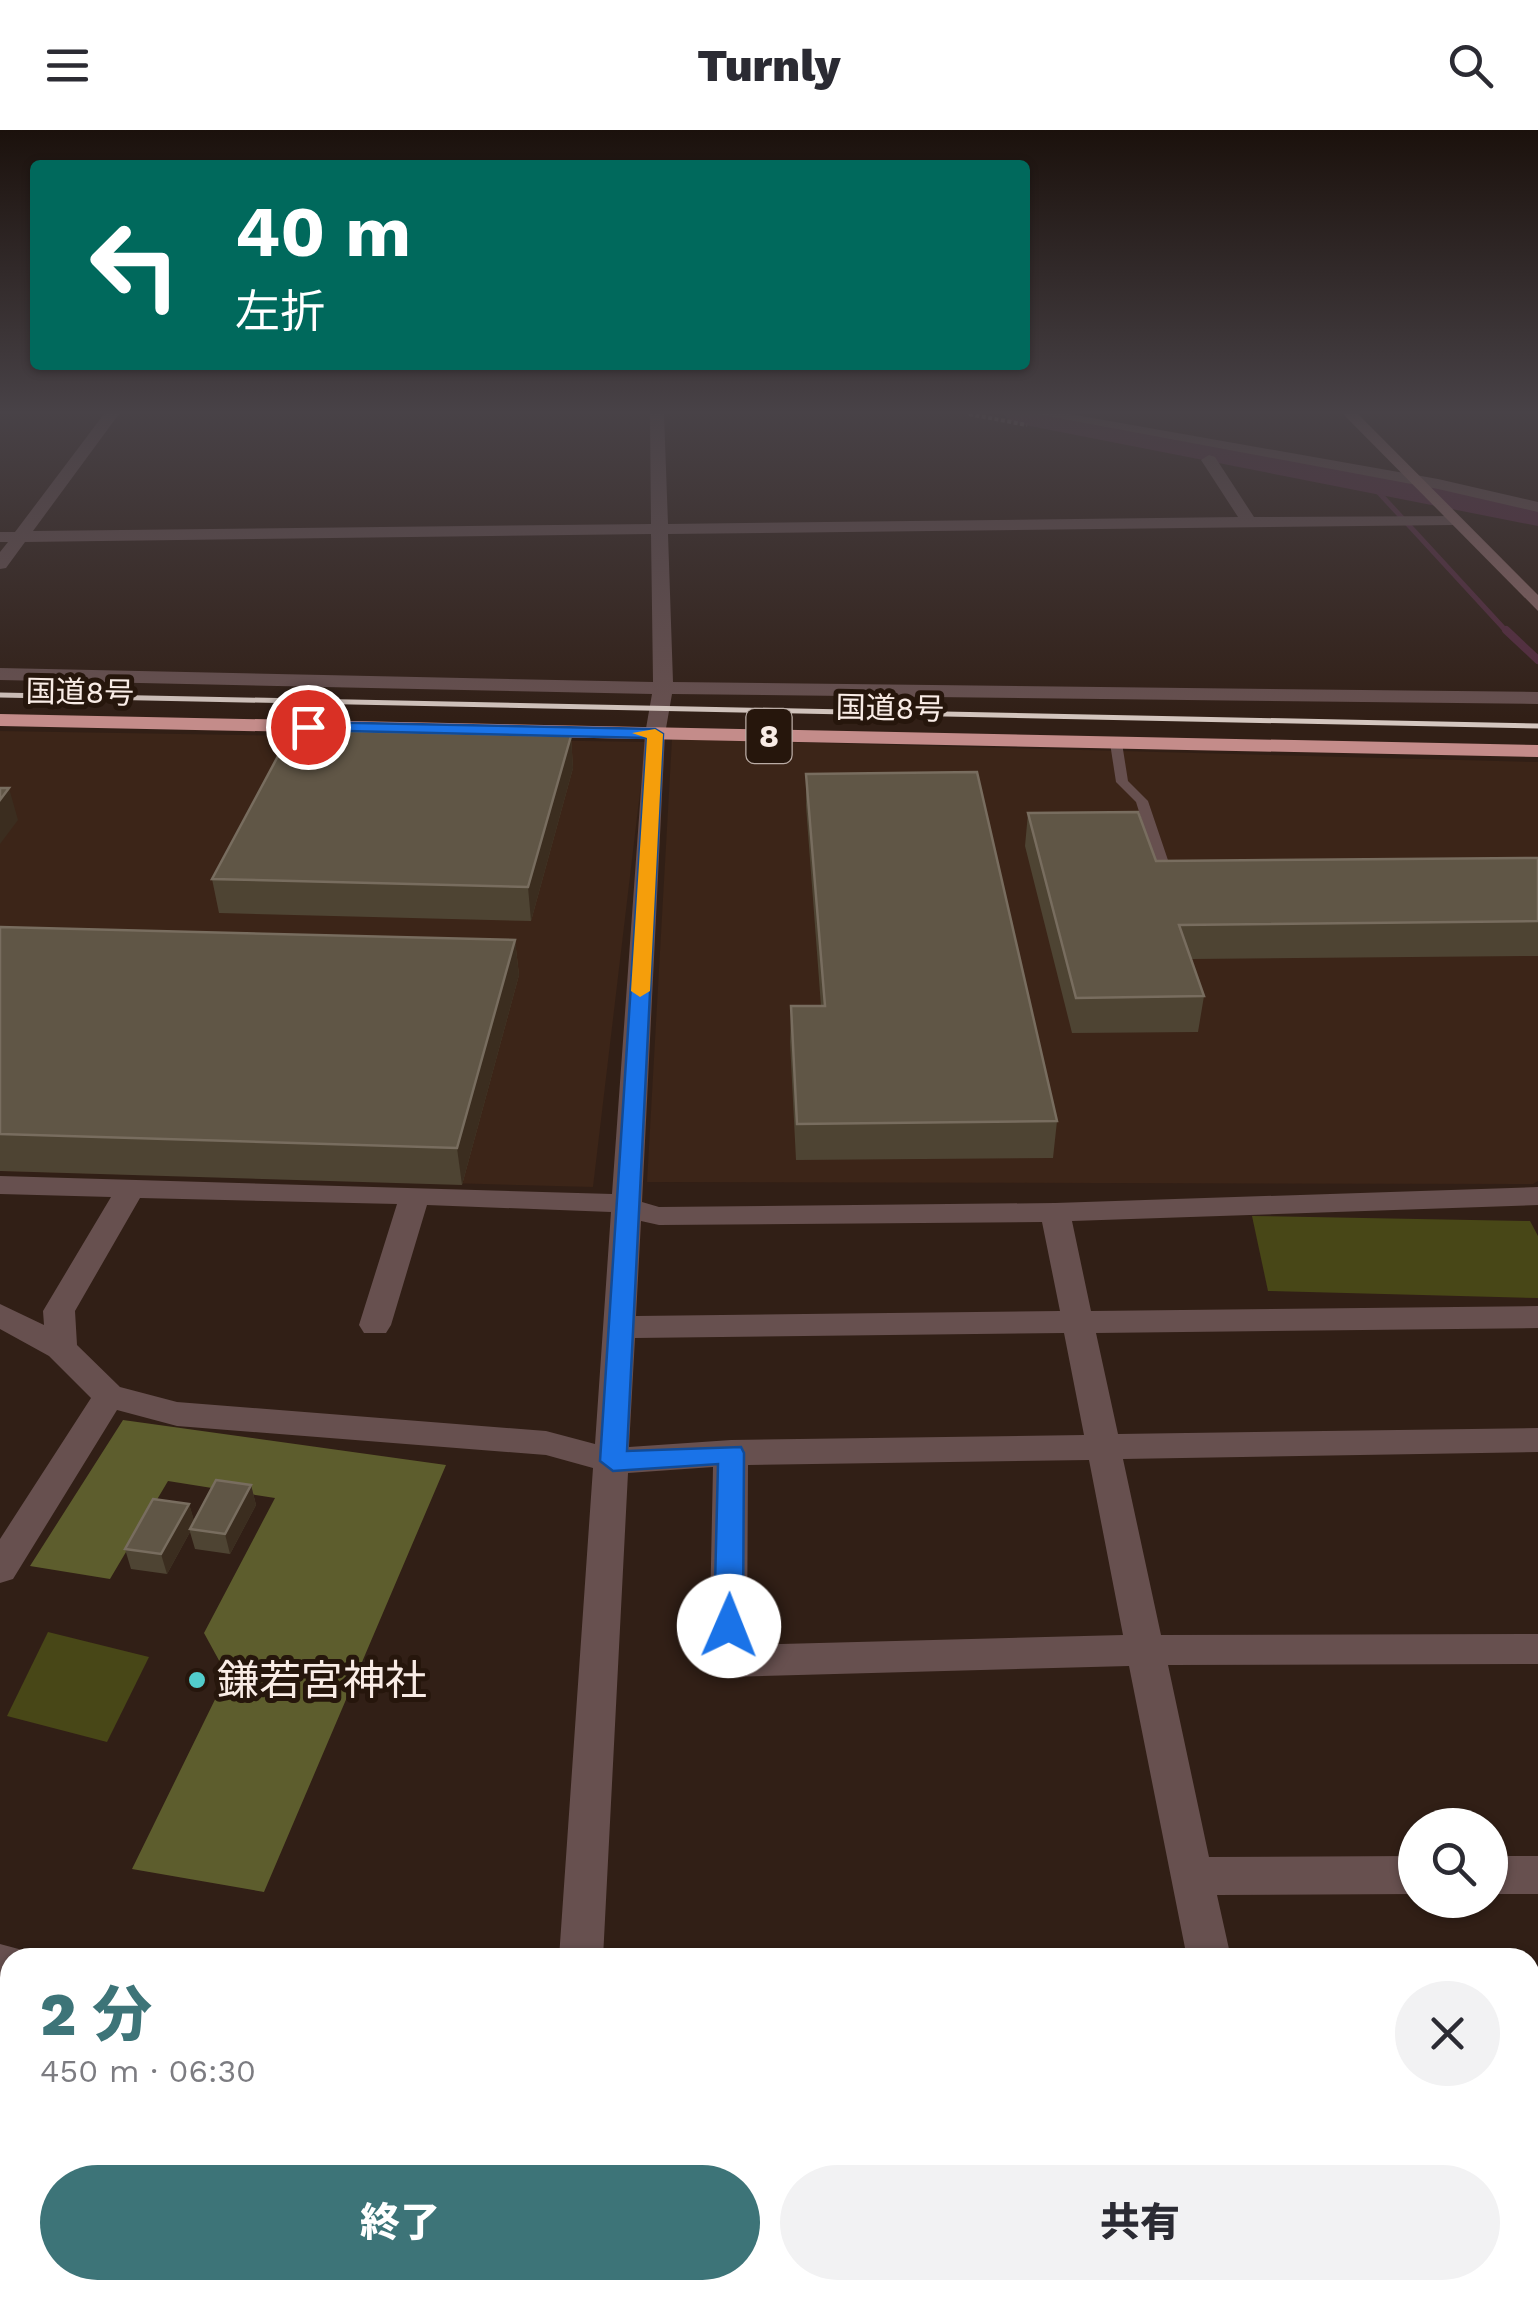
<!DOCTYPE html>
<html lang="ja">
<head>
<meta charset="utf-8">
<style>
	body { margin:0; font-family:"Work Sans","Noto Sans JP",sans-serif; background:#f2f2f3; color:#2b2b33; height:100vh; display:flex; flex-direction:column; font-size:38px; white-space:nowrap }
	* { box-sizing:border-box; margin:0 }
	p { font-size:32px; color:#7c7c81 }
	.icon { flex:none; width:55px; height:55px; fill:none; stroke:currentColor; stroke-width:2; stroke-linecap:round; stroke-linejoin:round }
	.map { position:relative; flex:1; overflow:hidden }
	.sheet { position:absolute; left:0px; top:1818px; width:1540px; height:352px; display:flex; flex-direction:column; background:#fff; border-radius:30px 30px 0 0; box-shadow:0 2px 8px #0004 }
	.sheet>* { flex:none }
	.banner { position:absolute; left:30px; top:30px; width:1000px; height:210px; border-radius:10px; box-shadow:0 2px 8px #0004; background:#00695c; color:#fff; overflow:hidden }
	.fabs { position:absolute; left:1398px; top:1678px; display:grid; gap:20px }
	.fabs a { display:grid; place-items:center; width:110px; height:110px; border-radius:50%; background:#fff; box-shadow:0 2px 8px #0004; font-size:50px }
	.pin { position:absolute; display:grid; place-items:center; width:85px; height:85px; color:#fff; margin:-42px; border:5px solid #fff; border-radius:50%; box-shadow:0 2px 10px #0007 }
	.me { position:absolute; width:110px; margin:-55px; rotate:1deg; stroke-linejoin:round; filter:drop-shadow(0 0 8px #0008) }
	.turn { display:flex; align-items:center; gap:35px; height:210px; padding:0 40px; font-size:45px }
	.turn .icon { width:130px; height:130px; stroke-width:2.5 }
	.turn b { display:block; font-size:70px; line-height:85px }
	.round { display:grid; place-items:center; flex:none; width:105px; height:105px; border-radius:52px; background:#f2f2f3 }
	.head { display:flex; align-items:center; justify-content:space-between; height:170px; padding:0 40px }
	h1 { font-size:60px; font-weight:800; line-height:75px; color:#3d7478 }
	.primary-button { display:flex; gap:20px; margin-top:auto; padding:20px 40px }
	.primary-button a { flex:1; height:115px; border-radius:60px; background:#3d7478; color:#fff; font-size:40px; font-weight:800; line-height:115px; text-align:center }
	.primary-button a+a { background:#f2f2f3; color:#2b2b33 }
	header { display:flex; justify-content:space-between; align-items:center; height:130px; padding:0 40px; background:#fff; font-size:45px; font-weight:800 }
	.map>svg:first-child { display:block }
	.built { fill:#3c2518 }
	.green { fill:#484717 }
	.forest { fill:#5d5d2d }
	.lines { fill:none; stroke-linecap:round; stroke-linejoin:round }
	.stream-far1 { stroke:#562b3f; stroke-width:5 }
	.stream { stroke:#562b3f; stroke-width:8 }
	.river { fill:#562b3f; fill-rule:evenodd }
	.path { stroke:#93847c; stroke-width:4; stroke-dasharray:4 2.5; stroke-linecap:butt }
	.lane { fill:#67504f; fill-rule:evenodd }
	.street { fill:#67504f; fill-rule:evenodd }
	.secondary { fill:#8d6967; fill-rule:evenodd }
	.highway { fill:#c48c8a; fill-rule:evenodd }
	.rail { stroke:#d4c6bf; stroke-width:5 }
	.wall { fill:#4e4433 }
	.shaded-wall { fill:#3b2d1f }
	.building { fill:#605646; stroke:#786d5f; stroke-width:2.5 }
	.route { fill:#1a73e8; stroke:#114b97; stroke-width:2.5 }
	.slow { fill:#f59e0b }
	.poi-dot { fill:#52cdcc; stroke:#26160c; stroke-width:4 }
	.labels { text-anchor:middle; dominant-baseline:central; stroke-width:10; stroke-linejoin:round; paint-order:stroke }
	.far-street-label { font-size:30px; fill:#f9ece6; stroke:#26160c }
	.shield { fill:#26160c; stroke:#baaca5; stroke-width:2.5 }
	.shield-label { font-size:32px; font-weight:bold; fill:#f9ece6 }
	.near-poi-label { font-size:42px; fill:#f9ece6; stroke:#26160c; text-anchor:start }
</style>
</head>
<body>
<header><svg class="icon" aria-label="menu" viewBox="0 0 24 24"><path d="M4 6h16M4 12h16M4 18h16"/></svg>Turnly<svg class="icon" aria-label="search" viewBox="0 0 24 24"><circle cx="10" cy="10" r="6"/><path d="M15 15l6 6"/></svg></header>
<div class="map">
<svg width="1538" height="2169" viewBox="0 0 1538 2169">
	<rect width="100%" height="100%" fill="#311f16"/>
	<g class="built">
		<path d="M 0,601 L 646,612 L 593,1057 L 0,1041 Z"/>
		<path d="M 672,609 L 1538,632 L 1538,1051 L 1533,1054 L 647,1052 Z"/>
		<path d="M 1530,1996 L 1538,1996 L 1538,2169 L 1132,2169 L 1132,2160 L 1530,2160 Z"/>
	</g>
	<g class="green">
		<path d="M 1252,1086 L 1530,1091 L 1538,1106 L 1538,1168 L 1268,1161 Z"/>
		<path d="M 48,1502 L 149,1527 L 107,1612 L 7,1586 Z"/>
	</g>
	<path class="forest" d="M 123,1290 L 446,1335 L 264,1762 L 132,1739 L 227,1545 L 204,1503 L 275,1368 L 168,1351 L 110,1449 L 30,1436 Z"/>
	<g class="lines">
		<path class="stream-far1" d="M 1370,353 L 1508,503"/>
		<path class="stream" d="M 1506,500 L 1538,530"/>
		<path class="river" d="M 1001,284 L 1060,284 L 1538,376 L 1538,396 L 1015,293 Z"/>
		<path class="path" d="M 969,284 L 1027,295"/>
		<path class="lane" d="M 1116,609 L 1122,613 L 1128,651 L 1148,671 L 1173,745 L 1171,748 L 1161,748 L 1159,745 L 1136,672 L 1116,652 L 1110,613 Z"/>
		<g class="street">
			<path d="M 104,284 L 119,284 L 33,401 L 651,394 L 650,284 L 664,284 L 668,394 L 1238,387 L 1201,330 L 1209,325 L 1215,327 L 1254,387 L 1459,386 L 1459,394 L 1453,395 L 668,404 L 673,552 L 1538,562 L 1538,574 L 672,564 L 665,604 L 642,1072 L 659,1077 L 1055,1073 L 1538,1057 L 1538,1075 L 1072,1091 L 1091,1181 L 1538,1176 L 1538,1198 L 1096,1203 L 1118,1304 L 1538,1298 L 1538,1322 L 1123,1329 L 1161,1505 L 1538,1504 L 1538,1534 L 1168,1535 L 1209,1727 L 1415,1726 L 1415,1764 L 1217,1765 L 1231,1828 L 1187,1828 L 1129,1536 L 728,1547 L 714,1542 L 709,1531 L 713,1337 L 628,1343 L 603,1828 L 559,1828 L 593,1338 L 546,1325 L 177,1296 L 117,1280 L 13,1449 L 0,1453 L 0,1409 L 91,1268 L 49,1226 L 0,1199 L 0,1174 L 44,1195 L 43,1181 L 111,1067 L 0,1064 L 0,1046 L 612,1064 L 645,604 L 652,564 L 0,550 L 0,538 L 653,552 L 651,404 L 25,412 L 6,438 L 0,439 L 0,422 L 8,412 L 0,412 L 0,402 L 15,402 ZM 140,1068 L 397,1074 L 359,1195 L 364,1203 L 386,1203 L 391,1195 L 427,1075 L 611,1082 L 595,1314 L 546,1301 L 177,1272 L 120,1257 L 77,1215 L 75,1181 ZM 641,1091 L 659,1095 L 1042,1092 L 1060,1181 L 636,1186 ZM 1064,1203 L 1084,1305 L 731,1310 L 629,1317 L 635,1208 ZM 1089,1330 L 1123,1505 L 747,1515 L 748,1335 Z"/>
			<path d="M 1037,284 L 1070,284 L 1438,349 L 1538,372 L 1538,382 L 1438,359 Z"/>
			<rect x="1490" y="1726" width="48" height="38"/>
			<path d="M 0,1814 L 26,1821 L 28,1828 L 10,1828 L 10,1857 L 0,1856 Z"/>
			<path d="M 1538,1940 L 1538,1986 L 1530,1987 L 1530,1941 Z"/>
			<path d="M 451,2160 L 501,2160 L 499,2169 L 449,2169 Z"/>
		</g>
		<path class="secondary" d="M 1343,284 L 1358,284 L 1538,465 L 1538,481 Z"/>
		<path class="highway" d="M 0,584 L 1538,615 L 1538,627 L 0,596 Z"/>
		<path class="rail" d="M 0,565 L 1538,596"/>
	</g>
	<g class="wall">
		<path d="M 571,606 L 573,638 L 531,791 L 219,783 L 212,749 Z"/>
		<path d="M 806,644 L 1057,991 L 1053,1028 L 796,1030 L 790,912 L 791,876 L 821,876 L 806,676 Z"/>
		<path d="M 1028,683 L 1156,731 L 1538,728 L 1538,826 L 1191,829 L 1204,866 L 1198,902 L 1072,903 L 1025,716 Z"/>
		<path d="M 0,797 L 515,810 L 519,845 L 462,1055 L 0,1041 Z"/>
		<path d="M 251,1355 L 256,1375 L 230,1424 L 195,1419 L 190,1402 L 167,1444 L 131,1439 L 125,1419 L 189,1374 L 194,1391 Z"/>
		<path d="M 1167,2160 L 1530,2160 L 1538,2169 L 1168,2169 Z"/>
	</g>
	<g class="shaded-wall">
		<path d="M 571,606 L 573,638 L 531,791 L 528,757 Z"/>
		<path d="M 9,658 L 18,690 L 0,714 L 0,670 Z"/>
		<path d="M 515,810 L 519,845 L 462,1055 L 457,1018 Z"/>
		<path d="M 251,1355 L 256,1375 L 230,1424 L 225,1404 Z"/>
		<path d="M 189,1374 L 195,1394 L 190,1399 L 190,1402 L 167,1444 L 161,1424 Z"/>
	</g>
	<g class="building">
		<path d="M 292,600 L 571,606 L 528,757 L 212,749 Z"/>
		<path d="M 977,642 L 1057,991 L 797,994 L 791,876 L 825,876 L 806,644 Z"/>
		<path d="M 0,658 L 9,658 L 0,670 Z"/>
		<path d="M 1138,682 L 1156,731 L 1538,728 L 1538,791 L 1179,795 L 1204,866 L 1076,868 L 1028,683 Z"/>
		<path d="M 0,797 L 515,810 L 457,1018 L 0,1004 Z"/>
		<path d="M 216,1350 L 251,1355 L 225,1404 L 190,1399 Z"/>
		<path d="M 153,1369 L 189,1374 L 161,1424 L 125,1419 Z"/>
		<path d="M 1530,2114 L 1538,2114 L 1538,2169 L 1181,2169 L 1179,2160 L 1530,2160 Z"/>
	</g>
	<linearGradient id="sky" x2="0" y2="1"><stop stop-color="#1b110c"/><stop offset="0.48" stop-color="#484247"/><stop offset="1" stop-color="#484247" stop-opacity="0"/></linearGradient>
	<rect width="1538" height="588" fill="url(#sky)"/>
	<path class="route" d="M 308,592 L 655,599 L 663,604 L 627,1321 L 741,1317 L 744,1323 L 743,1496 L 739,1504 L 719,1504 L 714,1496 L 718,1334 L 613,1341 L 600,1331 L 647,608 L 303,600 L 300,597 Z"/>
	<path class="slow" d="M 655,599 L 663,604 L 650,861 L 640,867 L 631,861 L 647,608 L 632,603 Z"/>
	<circle class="poi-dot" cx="197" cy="1550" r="10"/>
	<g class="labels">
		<g class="far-street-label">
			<text transform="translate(80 562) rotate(1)">国道8号</text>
			<text transform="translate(890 578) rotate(1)">国道8号</text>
		</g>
		<rect class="shield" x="746.5" y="579" width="45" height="54" rx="8"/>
		<g class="shield-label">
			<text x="769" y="606">8</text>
		</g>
		<g class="near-poi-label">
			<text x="217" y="1550">鎌若宮神社</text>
		</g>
	</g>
</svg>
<div class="fabs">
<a><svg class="icon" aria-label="search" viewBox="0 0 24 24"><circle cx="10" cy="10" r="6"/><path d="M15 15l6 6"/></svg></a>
</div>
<div class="pin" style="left:308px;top:597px;background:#d93025"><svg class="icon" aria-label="arrive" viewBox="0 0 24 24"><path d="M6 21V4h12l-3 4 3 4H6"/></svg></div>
<svg class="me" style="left:729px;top:1496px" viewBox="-20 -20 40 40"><circle r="19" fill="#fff"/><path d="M0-13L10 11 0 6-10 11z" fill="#1a73e8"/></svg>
<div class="banner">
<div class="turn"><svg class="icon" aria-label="left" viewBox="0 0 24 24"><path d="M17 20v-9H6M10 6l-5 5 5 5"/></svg><div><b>40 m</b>左折</div></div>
</div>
<section class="sheet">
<div class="head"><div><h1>2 分</h1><p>450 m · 06:30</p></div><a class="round"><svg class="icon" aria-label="close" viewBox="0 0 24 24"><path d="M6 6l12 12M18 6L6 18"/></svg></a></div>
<div class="primary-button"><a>終了</a><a>共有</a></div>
</section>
</div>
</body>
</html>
